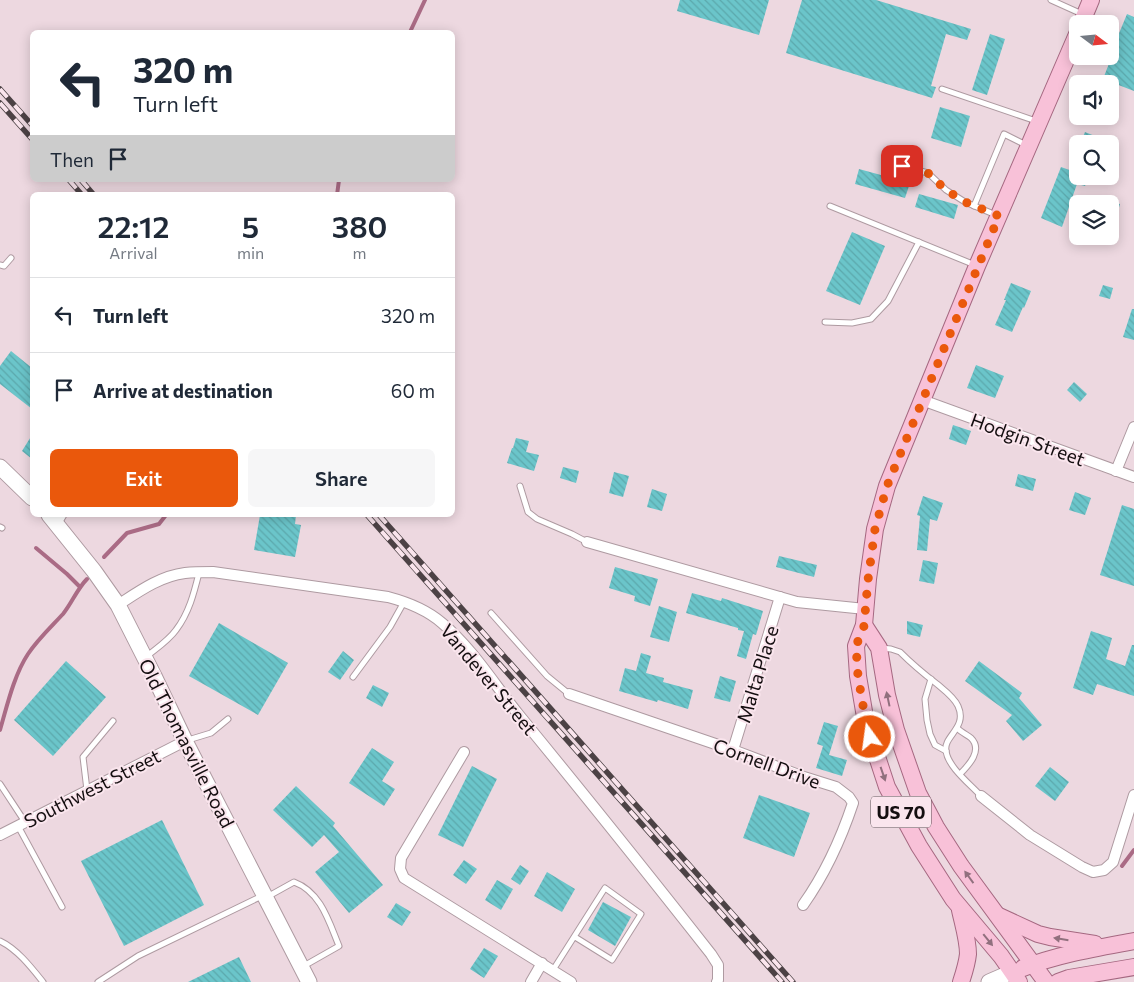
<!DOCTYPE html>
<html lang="en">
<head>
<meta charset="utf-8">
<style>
	body { margin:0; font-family:Commissioner,sans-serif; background:#f6f6f7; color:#1f2937; height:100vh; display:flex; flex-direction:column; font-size:19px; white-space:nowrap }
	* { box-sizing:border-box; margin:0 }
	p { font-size:16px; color:#747a83 }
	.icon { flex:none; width:28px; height:28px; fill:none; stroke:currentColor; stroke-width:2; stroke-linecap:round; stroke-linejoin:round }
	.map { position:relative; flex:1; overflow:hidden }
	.sheet { position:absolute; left:30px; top:192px; width:425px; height:325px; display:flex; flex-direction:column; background:#fff; border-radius:8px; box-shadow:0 2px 12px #0003 }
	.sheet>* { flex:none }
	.hud { position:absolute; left:30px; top:30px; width:425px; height:152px; border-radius:8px; box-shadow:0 2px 12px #0003; background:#fff; color:#1f2937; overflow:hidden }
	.needle { width:32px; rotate:106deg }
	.tools { position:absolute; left:1069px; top:15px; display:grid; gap:10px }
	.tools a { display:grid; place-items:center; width:50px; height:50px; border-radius:8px; background:#fff; box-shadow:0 2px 12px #0003; font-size:25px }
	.pin { position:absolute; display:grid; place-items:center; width:42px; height:42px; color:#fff; margin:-21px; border-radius:10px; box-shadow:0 2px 8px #0006 }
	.me { position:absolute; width:55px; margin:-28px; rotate:346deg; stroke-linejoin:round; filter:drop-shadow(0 0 4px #0008) }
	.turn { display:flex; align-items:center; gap:18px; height:105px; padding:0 20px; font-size:22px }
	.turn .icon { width:65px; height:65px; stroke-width:2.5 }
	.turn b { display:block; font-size:35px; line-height:42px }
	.then { display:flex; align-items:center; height:48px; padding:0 20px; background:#0003; gap:10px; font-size:19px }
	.eta { display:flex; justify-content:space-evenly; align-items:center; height:85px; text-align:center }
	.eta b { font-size:30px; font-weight:600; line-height:35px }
	.action { display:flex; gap:10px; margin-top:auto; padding:10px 20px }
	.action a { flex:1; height:58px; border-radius:8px; background:#ea580c; color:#fff; font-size:20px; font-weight:600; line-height:58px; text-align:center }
	.action a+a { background:#f6f6f7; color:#1f2937 }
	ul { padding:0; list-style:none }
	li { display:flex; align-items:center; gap:15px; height:75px; padding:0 20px; border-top:1px solid #e0e1e3 }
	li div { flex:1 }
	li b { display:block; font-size:19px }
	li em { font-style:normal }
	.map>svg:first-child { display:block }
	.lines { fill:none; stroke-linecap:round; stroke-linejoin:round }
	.stream { stroke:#aa6b85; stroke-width:4 }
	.building { fill:url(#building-back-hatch) }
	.lane-casing { stroke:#ae9aa1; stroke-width:7 }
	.street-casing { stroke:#ae9aa1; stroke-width:12 }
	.secondary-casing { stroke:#ae9aa1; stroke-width:17 }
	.primary-casing { stroke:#a56881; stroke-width:18 }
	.lane { stroke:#fff; stroke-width:5 }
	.street { stroke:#fff; stroke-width:10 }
	.secondary { stroke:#fff; stroke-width:15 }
	.primary { stroke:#f8c1d8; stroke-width:16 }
	.rail-casing { stroke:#4c4245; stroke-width:5.5 }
	.rail { stroke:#fae5ed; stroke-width:4; stroke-dasharray:11; stroke-linecap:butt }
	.oneway { fill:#91707e }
	.route { stroke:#ea580c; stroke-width:9; stroke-dasharray:0 16.2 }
	.labels { text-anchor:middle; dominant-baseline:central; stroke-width:4; stroke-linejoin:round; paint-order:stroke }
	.shield { fill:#fae5ed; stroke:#594e52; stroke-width:1 }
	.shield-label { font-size:18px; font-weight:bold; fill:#140e10 }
	.street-label { font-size:19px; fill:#140e10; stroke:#fae5ed }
</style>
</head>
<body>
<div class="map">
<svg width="1134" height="982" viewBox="0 0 1134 982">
	<defs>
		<pattern id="building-back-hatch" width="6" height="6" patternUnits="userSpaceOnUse" patternTransform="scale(1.25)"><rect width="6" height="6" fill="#6bc5ca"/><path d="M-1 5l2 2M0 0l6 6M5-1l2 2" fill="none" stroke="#5ca8ac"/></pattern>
	</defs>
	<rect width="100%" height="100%" fill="#edd8e0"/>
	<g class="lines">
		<g class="stream">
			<path d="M 410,32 L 425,0"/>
			<path d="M 337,195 L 339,180"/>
			<path d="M 36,548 L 67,574 L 80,587"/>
			<path d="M 104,557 L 127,533 L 159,524 L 166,515"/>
			<path d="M 0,730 C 7,706 14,675 28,654 C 38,639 51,627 63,614 C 72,603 77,589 87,579"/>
			<path d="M 1122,866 L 1134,850"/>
		</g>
	</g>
	<g class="building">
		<path d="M 680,0 L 769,0 L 759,35 L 677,11 Z"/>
		<path d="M 802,0 L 876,0 L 971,29 L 967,40 L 946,34 L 931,86 L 936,87 L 932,98 L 786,53 Z"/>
		<path d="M 1127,14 L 1134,17 L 1134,91 L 1103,79 L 1117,43 L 1115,43 Z"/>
		<path d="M 990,34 L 1005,39 L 987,95 L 972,90 Z"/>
		<path d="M 940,107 L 970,116 L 961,147 L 931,138 Z"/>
		<path d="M 1085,132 L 1112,143 L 1112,144 L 1080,144 Z"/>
		<path d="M 1061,167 L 1078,173 L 1078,176 L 1089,176 L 1085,186 L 1077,184 L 1062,227 L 1041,218 Z"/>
		<path d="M 859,169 L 910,183 L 905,198 L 855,184 Z"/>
		<path d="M 919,194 L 958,205 L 954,219 L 915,207 Z"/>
		<path d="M 1110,201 L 1120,204 L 1113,230 L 1110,230 Z"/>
		<path d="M 852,232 L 885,246 L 860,305 L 826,291 Z"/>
		<path d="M 1011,283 L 1031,291 L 1024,308 L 1023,307 L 1012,332 L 995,325 L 1006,300 L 1004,300 Z"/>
		<path d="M 1103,285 L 1113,288 L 1110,299 L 1099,296 Z"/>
		<path d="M 1132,309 L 1134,309 L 1134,340 L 1123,337 Z"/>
		<path d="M 11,351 L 32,368 L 32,409 L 0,384 L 0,366 Z"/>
		<path d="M 976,365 L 1004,376 L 995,398 L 967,388 Z"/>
		<path d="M 1074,382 L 1087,394 L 1080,402 L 1067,390 Z"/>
		<path d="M 953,425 L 971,431 L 966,445 L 949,439 Z"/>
		<path d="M 32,435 L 32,459 L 22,451 Z"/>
		<path d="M 516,438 L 529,441 L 526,452 L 539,455 L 534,471 L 507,463 L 512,448 L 513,448 Z"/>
		<path d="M 563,467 L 579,471 L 576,483 L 560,478 Z"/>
		<path d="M 614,472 L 629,476 L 623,497 L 609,493 Z"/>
		<path d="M 1018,474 L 1036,479 L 1033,491 L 1015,486 Z"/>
		<path d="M 652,489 L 667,494 L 662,511 L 647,507 Z"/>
		<path d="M 1075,492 L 1091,498 L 1085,515 L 1069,510 Z"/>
		<path d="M 923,496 L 943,503 L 937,521 L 930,519 L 927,551 L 917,550 L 920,516 L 917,515 Z"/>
		<path d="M 1122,505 L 1134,509 L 1134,586 L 1100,575 Z"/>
		<path d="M 260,515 L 296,515 L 295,524 L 301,525 L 295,557 L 254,550 Z"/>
		<path d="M 779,556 L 817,565 L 814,577 L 776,567 Z"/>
		<path d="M 923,560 L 938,563 L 934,584 L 919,581 Z"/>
		<path d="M 615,567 L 658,579 L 650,606 L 634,601 L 635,596 L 609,588 Z"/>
		<path d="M 692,593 L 721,601 L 722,598 L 763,611 L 756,635 L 753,634 L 746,659 L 737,656 L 744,631 L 738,630 L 738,628 L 686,613 Z"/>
		<path d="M 659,606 L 677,612 L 669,642 L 650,637 Z"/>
		<path d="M 907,621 L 923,625 L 920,637 L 907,634 Z"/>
		<path d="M 219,623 L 288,663 L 258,715 L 189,676 Z"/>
		<path d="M 1091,631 L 1112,638 L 1106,659 L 1125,666 L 1132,645 L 1134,645 L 1134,696 L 1097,684 L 1093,695 L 1073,688 Z"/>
		<path d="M 343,651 L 354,660 L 340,680 L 328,672 Z"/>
		<path d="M 641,653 L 651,656 L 646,673 L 664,678 L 663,682 L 693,690 L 688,709 L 658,700 L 657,702 L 619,691 L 625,668 L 636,671 Z"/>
		<path d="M 66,661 L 106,697 L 53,756 L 14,720 Z"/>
		<path d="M 979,661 L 1022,693 L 1019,698 L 1042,725 L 1023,741 L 1006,721 L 1012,715 L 965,681 Z"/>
		<path d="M 720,676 L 736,681 L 730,702 L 714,698 Z"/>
		<path d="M 373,685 L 389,693 L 382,707 L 366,698 Z"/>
		<path d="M 824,722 L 838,726 L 829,755 L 847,760 L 842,776 L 816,768 L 823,746 L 817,744 Z"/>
		<path d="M 372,748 L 394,762 L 382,781 L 395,789 L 384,806 L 349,783 Z"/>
		<path d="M 472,766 L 497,779 L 463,847 L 438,835 Z"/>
		<path d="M 1050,767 L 1069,782 L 1055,801 L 1035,786 Z"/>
		<path d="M 296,786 L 335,823 L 333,826 L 383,885 L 349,913 L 315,872 L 339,852 L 324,835 L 312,847 L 273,810 Z"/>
		<path d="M 759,795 L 810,813 L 794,857 L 743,838 Z"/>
		<path d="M 162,820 L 204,905 L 124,946 L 81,861 Z"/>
		<path d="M 464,860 L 477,869 L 466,884 L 453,875 Z"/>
		<path d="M 520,865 L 529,871 L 520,885 L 511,879 Z"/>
		<path d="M 547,872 L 575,889 L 562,912 L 534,896 Z"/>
		<path d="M 497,880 L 513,889 L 501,910 L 485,900 Z"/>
		<path d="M 603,902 L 631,917 L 615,946 L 588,930 Z"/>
		<path d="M 396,903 L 411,912 L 402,926 L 387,917 Z"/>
		<path d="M 484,948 L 498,956 L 484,978 L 470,969 Z"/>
		<path d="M 239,957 L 251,982 L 188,982 Z"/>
	</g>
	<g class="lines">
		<g class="lane-casing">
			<g id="lane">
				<path d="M 1051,0 L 1082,14"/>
				<path d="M 942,89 L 1036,121"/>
				<path d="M 902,166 L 928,173 L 946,190 L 965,202 L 996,215"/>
				<path d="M 830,206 L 975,265"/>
				<path d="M 974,206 L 1004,134 L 1026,145"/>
				<path d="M 0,265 L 4,266 L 11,258"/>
				<path d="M 825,322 L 852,323 L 871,319 L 888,301 L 919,242"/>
				<path d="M 520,486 L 528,512 L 537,519 L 572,534 L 587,542"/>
				<path d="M 58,525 L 64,515"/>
				<path d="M 0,527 L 2,528"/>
				<path d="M 491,613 L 547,676 L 569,694"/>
				<path d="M 881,648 L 891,649 L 900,652 C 911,663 924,674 937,684 C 944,690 954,697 958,706 C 968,728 943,736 946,751 C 948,767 970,784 981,796"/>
				<path d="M 147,656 C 157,648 169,640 176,630 C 189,613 194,593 199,573"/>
				<path d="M 353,677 L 390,627 L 404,602"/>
				<path d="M 931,679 L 925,699 L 927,720 L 930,734 L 935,745 L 946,751"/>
				<path d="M 957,728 C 961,732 967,735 971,738 C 983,750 969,765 960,774"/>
				<path d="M 188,740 L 211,733 L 228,719"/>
				<path d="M 0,784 L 25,822"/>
				<path d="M 87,790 L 83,757 L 113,721"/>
				<path d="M 18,826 L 62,907"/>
				<path d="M 267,897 L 294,882 C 321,892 329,922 339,946 L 302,967"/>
				<path d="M 0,941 C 17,949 31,967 43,982"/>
				<path d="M 553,970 L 605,888 L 641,914 L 612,960 L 575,937"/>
				<path d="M 98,982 L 138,956 L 264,895"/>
			</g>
		</g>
		<g class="street-casing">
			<g id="street">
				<path d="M 922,400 L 1134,477"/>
				<path d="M 1116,471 L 1134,427"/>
				<path d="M 587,542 L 797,602 L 865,609"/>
				<path d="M 118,605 C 138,592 160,576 185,573 C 194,572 204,572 213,572 L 388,597 C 407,602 426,609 442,623 C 473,649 494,684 519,715 C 584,794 648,874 711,954 L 718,965 L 718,980 L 717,982"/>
				<path d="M 569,694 L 733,750 L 804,777 L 836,787 L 849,797 L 853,803 C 841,839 825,874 803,905"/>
				<path d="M 733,750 L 780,597"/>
				<path d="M 464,752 L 401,858 L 400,869 L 404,878 L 571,982"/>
				<path d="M 981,796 L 1030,835 L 1082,867 L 1093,872 L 1104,870 L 1113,862 L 1134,795"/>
				<path d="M 0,835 L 185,741"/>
				<path d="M 531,982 L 542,963"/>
			</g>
		</g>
		<g class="secondary-casing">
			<g id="secondary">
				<path d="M 0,467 L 32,498"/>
				<path d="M 49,515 L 94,571 L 118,605 L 154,676 L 185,741 L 309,982"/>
				<path d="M 989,982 L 1012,972"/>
			</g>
		</g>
		<g class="primary-casing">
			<g id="primary">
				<path d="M 1081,24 L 1091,0"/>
				<path d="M 864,625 L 879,648 L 887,695 L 896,730 L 918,793 L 936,827 L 961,866 L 1046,982"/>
				<path d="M 960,910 C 963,924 968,940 968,954 C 967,964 964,973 961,982"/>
				<path d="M 999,916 L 1038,934 L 1050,937 L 1095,944"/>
				<path d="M 1023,968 C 1059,954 1097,948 1134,941"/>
				<path d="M 1019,982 L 1001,956 L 953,899 L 919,846 L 887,787 L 866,723 L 858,676 L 856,646 L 864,625 L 868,579 L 875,529 L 887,486 L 977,266 L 1078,32"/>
				<path d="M 1058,982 L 1069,978 L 1134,967"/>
			</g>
		</g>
		<use href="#lane" class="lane"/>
		<use href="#street" class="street"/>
		<use href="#secondary" class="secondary"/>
		<use href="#primary" class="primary"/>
		<g class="rail-casing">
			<g id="rail">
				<path d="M 0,89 L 32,125"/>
				<path d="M 0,103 L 32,139"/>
				<path d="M 69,180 L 82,195"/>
				<path d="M 81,180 L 94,195"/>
				<path d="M 367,515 L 782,982"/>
				<path d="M 379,515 L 793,982"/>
			</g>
		</g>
		<use href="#rail" class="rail"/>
	</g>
	<defs><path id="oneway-solid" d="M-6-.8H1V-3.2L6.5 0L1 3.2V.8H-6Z" transform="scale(1.25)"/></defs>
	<g class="oneway">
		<use href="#oneway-solid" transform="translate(888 699) rotate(-102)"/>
		<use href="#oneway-solid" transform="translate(883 774) rotate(71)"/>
		<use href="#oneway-solid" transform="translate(969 877) rotate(-126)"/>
		<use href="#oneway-solid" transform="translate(1061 939) rotate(-171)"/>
		<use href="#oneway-solid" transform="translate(988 940) rotate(51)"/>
	</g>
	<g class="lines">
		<path class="route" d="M 870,737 L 866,723 L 858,676 L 856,646 L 864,626 L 868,580 L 875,529 L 887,486 L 999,216 L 965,202 L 946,190 L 928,173 L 902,166"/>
	</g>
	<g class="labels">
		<rect class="shield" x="871" y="796.5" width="60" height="31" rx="4"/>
		<g class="shield-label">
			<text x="901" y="812">US 70</text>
		</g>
		<g class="street-label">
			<text transform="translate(1028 439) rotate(20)">Hodgin Street</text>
			<text transform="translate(757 674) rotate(-73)">Malta Place</text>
			<text transform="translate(489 679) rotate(50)">Vandever Street</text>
			<text transform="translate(187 743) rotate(63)">Old Thomasville Road</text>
			<text transform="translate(767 763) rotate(20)">Cornell Drive</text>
			<text transform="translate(92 788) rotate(-27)">Southwest Street</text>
		</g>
	</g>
</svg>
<div class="tools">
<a><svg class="needle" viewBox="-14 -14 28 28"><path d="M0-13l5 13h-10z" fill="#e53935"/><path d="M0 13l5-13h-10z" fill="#747a83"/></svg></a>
<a><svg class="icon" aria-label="sound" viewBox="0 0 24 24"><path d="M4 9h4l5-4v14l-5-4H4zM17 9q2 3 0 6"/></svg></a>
<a><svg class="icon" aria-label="search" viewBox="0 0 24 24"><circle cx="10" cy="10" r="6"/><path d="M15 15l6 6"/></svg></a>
<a><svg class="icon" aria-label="layers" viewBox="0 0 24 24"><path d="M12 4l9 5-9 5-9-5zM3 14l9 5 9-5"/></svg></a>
</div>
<div class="pin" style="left:902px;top:166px;background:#d93025"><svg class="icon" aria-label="arrive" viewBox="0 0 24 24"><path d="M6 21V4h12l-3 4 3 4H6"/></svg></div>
<svg class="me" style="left:870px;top:737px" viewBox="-20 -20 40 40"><circle r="17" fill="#ea580c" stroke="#fff" stroke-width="3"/><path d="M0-11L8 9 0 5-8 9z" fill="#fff"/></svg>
<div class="hud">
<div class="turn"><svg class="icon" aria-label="left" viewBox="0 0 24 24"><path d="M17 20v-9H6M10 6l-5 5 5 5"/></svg><div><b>320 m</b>Turn left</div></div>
<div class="then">Then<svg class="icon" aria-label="arrive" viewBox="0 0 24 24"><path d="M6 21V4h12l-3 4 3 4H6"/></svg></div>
</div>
<section class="sheet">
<div class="eta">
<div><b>22:12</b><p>Arrival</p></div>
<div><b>5</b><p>min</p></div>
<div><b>380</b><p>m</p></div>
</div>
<ul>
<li><svg class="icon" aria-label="left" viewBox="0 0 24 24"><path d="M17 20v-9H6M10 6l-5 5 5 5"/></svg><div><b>Turn left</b></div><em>320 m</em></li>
<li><svg class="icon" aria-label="arrive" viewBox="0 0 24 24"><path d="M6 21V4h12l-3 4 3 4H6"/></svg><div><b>Arrive at destination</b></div><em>60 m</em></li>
</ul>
<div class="action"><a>Exit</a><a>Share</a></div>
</section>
</div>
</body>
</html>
